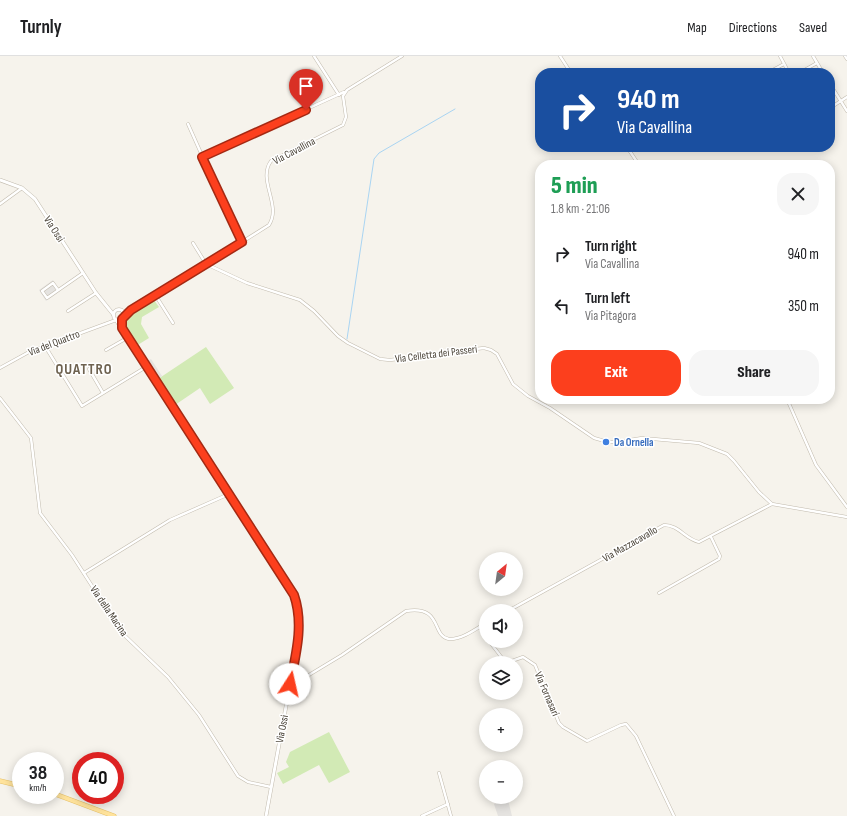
<!DOCTYPE html>
<html lang="en">
<head>
<meta charset="utf-8">
<style>
	body { margin:0; font-family:"Sofia Sans Condensed",sans-serif; background:#f6f6f6; color:#202124; height:100vh; display:flex; flex-direction:column; font-size:15px; white-space:nowrap }
	* { box-sizing:border-box; margin:0 }
	p { font-size:13px; color:#757577 }
	.icon { flex:none; width:22px; height:22px; fill:none; stroke:currentColor; stroke-width:2; stroke-linecap:round; stroke-linejoin:round }
	.map { position:relative; flex:1; overflow:hidden }
	.drawer { position:absolute; left:535px; top:104px; width:300px; height:244px; display:flex; flex-direction:column; background:#fff; border-radius:16px; box-shadow:0 2px 10px #0003 }
	.drawer>* { flex:none }
	.banner { position:absolute; left:535px; top:12px; width:300px; height:84px; border-radius:16px; box-shadow:0 2px 10px #0003; background:#1a4fa0; color:#fff; overflow:hidden }
	.needle { width:26px; rotate:29deg }
	.fabs { position:absolute; left:479px; top:496px; display:grid; gap:8px }
	.fabs a { display:grid; place-items:center; width:44px; height:44px; border-radius:50%; background:#fff; box-shadow:0 2px 10px #0003; font-size:20px }
	.speed { position:absolute; left:12px; top:696px; display:flex; gap:8px; font-size:20px; font-weight:700; text-align:center }
	.speed>* { display:grid; place-content:center; width:52px; height:52px; border-radius:50%; background:#fff; box-shadow:0 2px 10px #0003; line-height:1 }
	.speed small { font-size:10px; font-weight:400 }
	.speed .limit { border:6px solid #d22; background:#fff; color:#111 }
	.pin { position:absolute; display:grid; place-items:center; width:34px; height:34px; color:#fff; margin:-41px -17px; border-radius:50% 50% 50% 0; rotate:-45deg; box-shadow:0 0 4px #0007 }
	.pin .icon { rotate:45deg }
	.me { position:absolute; width:44px; margin:-22px; rotate:10deg; stroke-linejoin:round; filter:drop-shadow(0 0 3px #0008) }
	.turn { display:flex; align-items:center; gap:14px; height:84px; padding:0 16px; font-size:18px }
	.turn .icon { width:52px; height:52px; stroke-width:2.5 }
	.turn b { display:block; font-size:28px; line-height:34px }
	.round { display:grid; place-items:center; flex:none; width:42px; height:42px; border-radius:16px; background:#f6f6f6 }
	.overview { display:flex; align-items:center; justify-content:space-between; height:68px; padding:0 16px }
	h1 { font-size:24px; font-weight:800; line-height:30px; color:#1e9e55 }
	.button { display:flex; gap:8px; margin-top:auto; padding:8px 16px }
	.button a { flex:1; height:46px; border-radius:16px; background:#fc3f1d; color:#fff; font-size:16px; font-weight:800; line-height:46px; text-align:center }
	.button a+a { background:#f6f6f6; color:#202124 }
	ul { padding:0; list-style:none }
	li { display:flex; align-items:center; gap:12px; height:52px; padding:0 16px }
	li div { flex:1 }
	li b { display:block; font-size:15px }
	li em { font-style:normal }
	header { display:flex; align-items:center; gap:24px; box-sizing:border-box; height:56px; padding:0 20px; background:#fff; border-bottom:1px solid #e0e0e0 }
	header strong { font-size:19px }
	nav { display:flex; gap:22px; margin-inline-start:auto; font-size:14px }
	.map>svg:first-child { display:block }
	.green { fill:#d2eab5 }
	.parking { fill:#e5e3e0 }
	.lines { fill:none; stroke-linecap:round; stroke-linejoin:round }
	.stream { stroke:#a9d4f2; stroke-width:1 }
	.minor-casing { stroke:#c2bbae; stroke-width:3.5 }
	.tertiary-casing { stroke:#c2bbae; stroke-width:4 }
	.primary-casing { stroke:#e6c16a; stroke-width:5 }
	.minor { stroke:#fff; stroke-width:2.5 }
	.tertiary { stroke:#fff; stroke-width:3 }
	.primary { stroke:#ffe39c; stroke-width:4 }
	.route-casing { stroke:#a42913; stroke-width:10 }
	.route { stroke:#fc3f1d; stroke-width:7 }
	.shop-dot { fill:#3f7fe0; stroke:#fff; stroke-width:1.5 }
	.labels { text-anchor:middle; dominant-baseline:central; stroke-width:3; stroke-linejoin:round; paint-order:stroke }
	.street-label { font-size:11px; fill:#4b4439; stroke:#fff }
	.shop-label { font-size:11px; font-weight:bold; fill:#366cbe; stroke:#fff; text-anchor:start }
	.district-label { font-size:15px; font-weight:bold; letter-spacing:1px; fill:#6e6250; stroke:#fff }
</style>
</head>
<body>
<header>
<strong>Turnly</strong>
<nav><a>Map</a><a>Directions</a><a>Saved</a></nav>
</header>
<div class="map">
<svg width="847" height="760" viewBox="0 0 847 760">
	<rect width="100%" height="100%" fill="#f6f3ec"/>
	<g class="green">
		<path d="M 154,244 L 159,251 L 142,261 L 141,268 L 149,282 L 136,290 L 125,271 C 127,257 144,251 154,244 Z"/>
		<path d="M 206,291 L 234,332 L 210,348 L 200,332 L 175,349 L 158,323 Z"/>
		<path d="M 329,676 L 350,716 L 329,727 L 319,709 L 283,728 L 277,717 L 289,711 L 286,706 L 290,696 Z"/>
	</g>
	<g class="parking">
		<path d="M 53,224 L 60,235 L 46,245 L 39,234 Z"/>
		<path d="M 151,303 L 162,320 L 157,323 L 146,306 Z"/>
		<path d="M 508,744 L 512,760 L 498,760 L 494,748 Z"/>
	</g>
	<g class="lines">
		<path class="stream" d="M 347,283 L 374,103 L 379,97 L 455,53"/>
		<g class="minor-casing">
			<g id="minor">
				<path d="M 314,0 L 339,39"/>
				<path d="M 560,0 L 571,17"/>
				<path d="M 780,0 L 789,17"/>
				<path d="M 813,0 L 823,17"/>
				<path d="M 845,0 L 847,3"/>
				<path d="M 767,17 L 784,8"/>
				<path d="M 799,17 L 817,7"/>
				<path d="M 830,28 L 847,55"/>
				<path d="M 830,52 L 847,41"/>
				<path d="M 188,68 L 241,187"/>
				<path d="M 627,91 L 639,109"/>
				<path d="M 202,101 L 344,36"/>
				<path d="M 0,148 L 22,132"/>
				<path d="M 193,187 L 206,208 L 247,227 L 300,244 L 314,255 L 338,280 L 348,287 L 380,303 L 390,304 L 467,294 L 484,292 L 491,294 L 497,298 L 513,328 L 528,340 L 550,352 L 594,382 L 608,386 L 618,386 L 642,382 L 699,387 L 727,398 L 734,405 L 759,436 L 772,448 L 847,461"/>
				<path d="M 58,234 L 53,227 L 42,235 L 47,242 L 83,217"/>
				<path d="M 156,240 L 173,267"/>
				<path d="M 68,255 L 96,237"/>
				<path d="M 122,255 L 131,254"/>
				<path d="M 124,260 L 269,169 C 282,149 257,124 271,105 L 343,69 L 346,61 L 343,40 L 347,34 L 402,0"/>
				<path d="M 45,290 L 82,350 L 146,311"/>
				<path d="M 106,294 L 127,282"/>
				<path d="M 0,312 L 29,296 L 116,264"/>
				<path d="M 89,313 L 103,337"/>
				<path d="M 0,342 L 31,382 L 40,457 L 72,499 L 123,578 L 168,621 L 199,659 L 238,720 L 248,726 L 271,731"/>
				<path d="M 787,343 L 816,409 L 847,451"/>
				<path d="M 84,517 L 170,464 L 229,438"/>
				<path d="M 659,537 L 719,503 L 720,500 L 711,481"/>
				<path d="M 508,555 L 664,469 C 679,469 685,483 699,486 L 772,448"/>
				<path d="M 480,571 L 486,580"/>
				<path d="M 489,585 L 506,607 L 523,601 L 535,609 L 559,667 L 563,671 L 587,685 L 621,669 L 626,668 L 636,680 L 674,760"/>
				<path d="M 290,628 L 299,625 L 342,599 L 406,555 C 443,549 431,580 449,583 C 461,584 476,573 486,567"/>
				<path d="M 439,717 L 451,760"/>
				<path d="M 422,760 L 448,748"/>
			</g>
		</g>
		<g class="tertiary-casing">
			<g id="tertiary">
				<path d="M 0,124 L 22,132 L 35,143 L 96,237 L 113,258"/>
				<circle cx="119" cy="259" r="5.5"/>
				<path d="M 116,264 L 276,509 C 296,541 302,552 297,590 L 266,760"/>
			</g>
		</g>
		<g class="primary-casing">
			<g id="primary">
				<path d="M 0,725 L 21,730"/>
				<path d="M 55,738 L 114,760"/>
			</g>
		</g>
		<use href="#minor" class="minor"/>
		<use href="#tertiary" class="tertiary"/>
		<use href="#primary" class="primary"/>
	</g>
	<g class="lines">
		<g class="route-casing">
			<path id="route" d="M 290,628 C 296,598 304,568 294,539 L 122,272 L 122,263 L 131,254 L 242,186 L 202,101 L 306,54"/>
		</g>
		<use href="#route" class="route"/>
	</g>
	<circle class="shop-dot" cx="606" cy="386" r="4"/>
	<g class="labels">
		<g class="street-label">
			<text transform="translate(294 95) rotate(-28)">Via Cavallina</text>
			<text transform="translate(54 173) rotate(57)">Via Ossi</text>
			<text transform="translate(54 287) rotate(-21)">Via del Quattro</text>
			<text transform="translate(436 298) rotate(-7)">Via Celletta dei Passeri</text>
			<text transform="translate(630 488) rotate(-30)">Via Mazzacavallo</text>
			<text transform="translate(109 555) rotate(56)">Via della Macina</text>
			<text transform="translate(547 638) rotate(67)">Via Fornasari</text>
			<text transform="translate(282 673) rotate(-79)">Via Ossi</text>
		</g>
		<g class="shop-label">
			<text x="614" y="386">Da Ornella</text>
		</g>
		<g class="district-label">
			<text x="84" y="313">QUATTRO</text>
		</g>
	</g>
</svg>
<div class="fabs">
<a><svg class="needle" viewBox="-14 -14 28 28"><path d="M0-13l5 13h-10z" fill="#e53935"/><path d="M0 13l5-13h-10z" fill="#757577"/></svg></a>
<a><svg class="icon" aria-label="sound" viewBox="0 0 24 24"><path d="M4 9h4l5-4v14l-5-4H4zM17 9q2 3 0 6"/></svg></a>
<a><svg class="icon" aria-label="layers" viewBox="0 0 24 24"><path d="M12 4l9 5-9 5-9-5zM3 14l9 5 9-5"/></svg></a>
<a>+</a>
<a>−</a>
</div>
<div class="speed"><div>38<small>km/h</small></div><div class="limit">40</div></div>
<div class="pin" style="left:306px;top:54px;background:#d93025"><svg class="icon" aria-label="arrive" viewBox="0 0 24 24"><path d="M6 21V4h12l-3 4 3 4H6"/></svg></div>
<svg class="me" style="left:290px;top:628px" viewBox="-20 -20 40 40"><circle r="19" fill="#fff"/><path d="M0-13L10 11 0 6-10 11z" fill="#fc3f1d"/></svg>
<div class="banner">
<div class="turn"><svg class="icon" aria-label="right" viewBox="0 0 24 24"><path d="M7 20v-9h11M14 6l5 5-5 5"/></svg><div><b>940 m</b>Via Cavallina</div></div>
</div>
<section class="drawer">
<div class="overview"><div><h1>5 min</h1><p>1.8 km · 21:06</p></div><a class="round"><svg class="icon" aria-label="close" viewBox="0 0 24 24"><path d="M6 6l12 12M18 6L6 18"/></svg></a></div>
<ul>
<li><svg class="icon" aria-label="right" viewBox="0 0 24 24"><path d="M7 20v-9h11M14 6l5 5-5 5"/></svg><div><b>Turn right</b><p>Via Cavallina</p></div><em>940 m</em></li>
<li><svg class="icon" aria-label="left" viewBox="0 0 24 24"><path d="M17 20v-9H6M10 6l-5 5 5 5"/></svg><div><b>Turn left</b><p>Via Pitagora</p></div><em>350 m</em></li>
</ul>
<div class="button"><a>Exit</a><a>Share</a></div>
</section>
</div>
</body>
</html>
